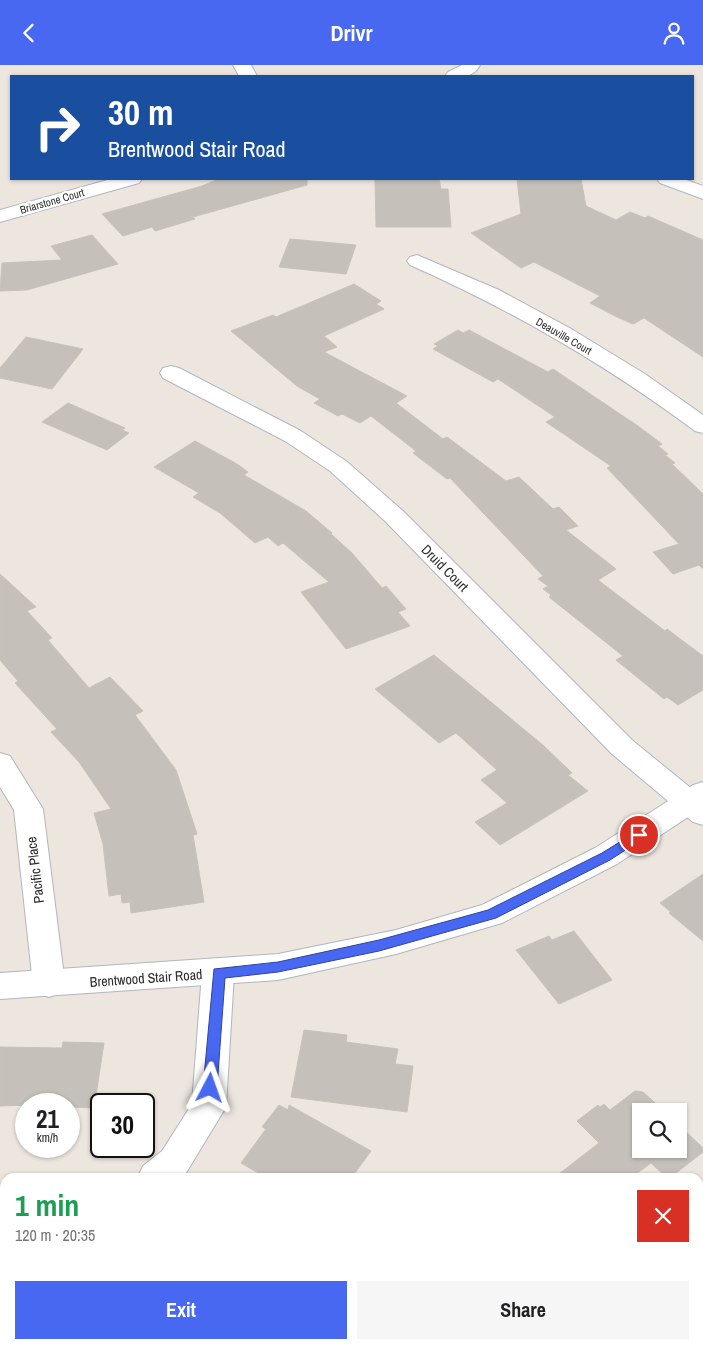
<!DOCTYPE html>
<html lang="en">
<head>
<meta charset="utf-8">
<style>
	body { margin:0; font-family:"Archivo Narrow",sans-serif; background:#f6f6f6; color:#202124; height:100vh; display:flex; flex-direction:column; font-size:19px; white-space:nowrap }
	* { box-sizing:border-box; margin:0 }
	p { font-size:16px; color:#757577 }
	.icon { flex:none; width:28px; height:28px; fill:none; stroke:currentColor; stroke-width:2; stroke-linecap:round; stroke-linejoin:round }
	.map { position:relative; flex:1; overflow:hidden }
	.panel { position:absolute; left:0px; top:1108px; width:704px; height:176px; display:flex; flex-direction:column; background:#fff; border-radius:15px 15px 0 0; box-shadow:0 1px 4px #0004 }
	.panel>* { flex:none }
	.guide { position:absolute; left:10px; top:10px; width:684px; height:105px; border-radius:0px; box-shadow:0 1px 4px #0004; background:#1a4fa0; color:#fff; overflow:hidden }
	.tools { position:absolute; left:632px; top:1038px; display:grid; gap:10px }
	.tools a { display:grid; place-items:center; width:55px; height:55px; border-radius:0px; background:#fff; box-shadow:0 1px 4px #0004; font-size:25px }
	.speed { position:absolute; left:15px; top:1028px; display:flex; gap:10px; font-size:25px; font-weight:700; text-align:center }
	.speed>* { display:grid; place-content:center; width:65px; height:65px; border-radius:50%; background:#fff; box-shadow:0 1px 4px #0004; line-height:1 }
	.speed small { font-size:12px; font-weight:400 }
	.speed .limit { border:2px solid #111; border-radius:8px; background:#fff; color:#111 }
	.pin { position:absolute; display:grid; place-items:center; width:42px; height:42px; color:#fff; margin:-21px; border:2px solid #fff; border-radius:50%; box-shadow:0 1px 5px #0007 }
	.me { position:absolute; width:55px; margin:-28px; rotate:4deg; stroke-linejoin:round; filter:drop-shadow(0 0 4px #0008) }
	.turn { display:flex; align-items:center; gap:18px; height:105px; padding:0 15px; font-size:22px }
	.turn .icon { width:65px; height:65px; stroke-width:2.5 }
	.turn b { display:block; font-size:35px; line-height:42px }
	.round { display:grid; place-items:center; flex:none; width:52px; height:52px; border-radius:0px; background:#f6f6f6 }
	.summary { display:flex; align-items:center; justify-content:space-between; height:85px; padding:0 15px }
	h1 { font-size:30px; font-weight:700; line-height:38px; color:#1e9e55 }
	.primary-button { display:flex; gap:10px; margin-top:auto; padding:10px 15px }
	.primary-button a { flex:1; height:58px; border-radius:0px; background:#4868f1; color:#fff; font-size:20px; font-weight:700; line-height:58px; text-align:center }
	.primary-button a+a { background:#f6f6f6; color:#202124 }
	header { display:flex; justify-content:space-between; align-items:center; height:65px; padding:0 15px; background:#4868f1; color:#fff; font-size:22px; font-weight:700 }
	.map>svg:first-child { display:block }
	.building { fill:#c5c1ba; stroke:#c8c2b8 }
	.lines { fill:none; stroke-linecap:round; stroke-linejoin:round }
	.minor-casing { stroke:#b2b5be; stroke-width:2 }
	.secondary-casing { stroke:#b2b5be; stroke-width:2 }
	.minor { fill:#fff; fill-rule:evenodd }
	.secondary { fill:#fff; fill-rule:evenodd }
	.route { fill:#4868f1; stroke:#2f449d }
	.labels { text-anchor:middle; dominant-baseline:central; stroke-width:4.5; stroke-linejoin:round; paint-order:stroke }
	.far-street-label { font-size:11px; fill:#2c2c2c; stroke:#fff }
	.street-label { font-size:14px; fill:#2c2c2c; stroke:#fff }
</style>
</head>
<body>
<header><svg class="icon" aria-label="back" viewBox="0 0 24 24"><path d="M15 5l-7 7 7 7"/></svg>Drivr<svg class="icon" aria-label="person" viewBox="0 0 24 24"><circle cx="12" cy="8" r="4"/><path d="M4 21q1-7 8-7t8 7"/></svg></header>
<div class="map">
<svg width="703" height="1283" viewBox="0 0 703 1283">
	<rect width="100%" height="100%" fill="#ece6df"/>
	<g class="building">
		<path d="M 219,114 L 307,114 L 307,120 L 193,152 L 195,154 L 155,166 L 152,162 L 123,171 L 102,149 L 202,121 Z"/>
		<path d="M 375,114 L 439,114 L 441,124 L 448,124 L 451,162 L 376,162 Z"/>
		<path d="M 517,114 L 581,114 L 586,141 L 616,155 L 630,147 L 645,153 L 648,151 L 703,175 L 703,292 L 644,253 L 633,259 L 617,252 L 590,238 L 600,231 L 534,197 L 521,203 L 471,168 L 521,149 Z"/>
		<path d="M 92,170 L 118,199 L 27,225 L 0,226 L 2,198 L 62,195 L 51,181 Z"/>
		<path d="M 290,174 L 356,180 L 346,209 L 279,202 Z"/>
		<path d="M 354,219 L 381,236 L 376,239 L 384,244 L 324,271 L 337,282 L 324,287 L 407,331 L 396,338 L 443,374 L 447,372 L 506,416 L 519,412 L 553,444 L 559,442 L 578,461 L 566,465 L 616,504 L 598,515 L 665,566 L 667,564 L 703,591 L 703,625 L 678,640 L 667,632 L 664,634 L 616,595 L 623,591 L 549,532 L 551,530 L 543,524 L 548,521 L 538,514 L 543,511 L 450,413 L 447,414 L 413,388 L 416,386 L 371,351 L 360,358 L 342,349 L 338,351 L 314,338 L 320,334 L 297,321 L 231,266 L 273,250 L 276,252 Z"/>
		<path d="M 458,265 L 463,268 L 469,265 L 548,307 L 553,304 L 638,361 L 662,379 L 658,381 L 668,389 L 665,390 L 675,398 L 672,399 L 703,429 L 703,504 L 699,500 L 673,509 L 653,487 L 679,479 L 607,403 L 611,401 L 546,357 L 555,352 L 498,314 L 493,317 L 433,284 L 438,281 L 434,279 Z"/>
		<path d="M 26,272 L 83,284 L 52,324 L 0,313 L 0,303 Z"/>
		<path d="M 68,338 L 125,363 L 122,365 L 129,368 L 107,385 L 42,357 Z"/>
		<path d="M 195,376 L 237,399 L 248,407 L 244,410 L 306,446 L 332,468 L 331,469 L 352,488 L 382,523 L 386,521 L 406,544 L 398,547 L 410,561 L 346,584 L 301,527 L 329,517 L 283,478 L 278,481 L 268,472 L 255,478 L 220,448 L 193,432 L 199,428 L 154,402 Z"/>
		<path d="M 0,509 L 36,542 L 27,546 L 52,573 L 48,575 L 89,623 L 110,612 L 143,646 L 135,650 L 176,705 L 197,769 L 193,770 L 204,837 L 131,848 L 130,837 L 122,838 L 121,829 L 109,831 L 103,779 L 94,748 L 111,744 L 79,697 L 51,667 L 57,664 L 15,618 L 18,616 L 0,595 Z"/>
		<path d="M 434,590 L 544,681 L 572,708 L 568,710 L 588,726 L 500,780 L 475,757 L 507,738 L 481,715 L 497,705 L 456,668 L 439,678 L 375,624 Z"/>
		<path d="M 703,809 L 703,876 L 669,848 L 671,847 L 660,838 Z"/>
		<path d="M 574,866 L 612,915 L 559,939 L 516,885 L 549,871 L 552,875 Z"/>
		<path d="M 304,965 L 347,970 L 346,977 L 398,984 L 395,999 L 413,1001 L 407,1047 L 291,1032 Z"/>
		<path d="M 63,977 L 104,978 L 94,1043 L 69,1042 L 69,1039 L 0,1041 L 0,982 L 62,983 Z"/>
		<path d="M 635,1026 L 643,1027 L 664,1046 L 641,1046 L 641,1084 L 679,1084 L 679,1060 L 703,1083 L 703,1087 L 671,1112 L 666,1112 L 651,1098 L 632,1112 L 555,1112 L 599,1078 L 577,1056 L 598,1040 L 600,1042 L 604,1039 L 610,1045 Z"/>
		<path d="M 279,1040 L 288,1045 L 289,1040 L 371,1086 L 352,1112 L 265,1112 L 241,1098 L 266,1064 L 262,1062 Z"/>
	</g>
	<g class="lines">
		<g class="minor-casing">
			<g id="minor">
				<path d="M 233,0 L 251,0 L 257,11 L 239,11 Z"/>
				<path d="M 462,0 L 480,0 C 473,14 459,12 445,11 L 448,7 Z"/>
				<path d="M 111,114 L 142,114 L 139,118 L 0,157 L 0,145 Z"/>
				<path d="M 657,114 L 684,114 L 703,121 L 703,134 L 660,118 Z"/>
				<path d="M 417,190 L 499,225 L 573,265 L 645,309 L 703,350 L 703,368 L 695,366 C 606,300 512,245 410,200 L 407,196 L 410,192 Z"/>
				<path d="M 171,301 L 179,303 L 301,366 L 346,396 L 403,446 L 632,675 L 703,733 L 703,760 L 693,757 L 612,689 L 385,456 L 330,406 L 285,376 L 163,313 L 160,308 L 163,303 Z"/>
				<path d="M 0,688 L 10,691 L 43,744 L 65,919 L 60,928 L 49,932 L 38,928 L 33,919 L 14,745 L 0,722 Z"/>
				<path d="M 218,895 L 229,899 L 234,908 L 226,1042 L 186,1108 L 180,1112 L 138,1112 L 143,1101 L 162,1086 L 192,1039 L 202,908 L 207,899 Z"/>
				<path d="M 5,1172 L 5,1207 L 0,1209 L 0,1174 Z"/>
				<path d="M 703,1221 L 703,1257 L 699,1258 L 699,1222 Z"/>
				<path d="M 632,1279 L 673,1279 L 671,1283 L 630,1283 Z"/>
			</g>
		</g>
		<g class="secondary-casing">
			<path id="secondary" d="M 703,717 L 703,742 L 617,799 L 502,858 L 396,889 L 278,915 L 0,934 L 0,908 L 278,889 L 396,865 L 482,840 L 595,783 L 693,720 Z"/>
		</g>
		<use href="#minor" class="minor"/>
		<use href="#secondary" class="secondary"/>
	</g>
	<path class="route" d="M 639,765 L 645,770 L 644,773 L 610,795 L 496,853 L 379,886 L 278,907 L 225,913 L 217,1023 L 215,1027 L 205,1027 L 203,1023 L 214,904 L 278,897 L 379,875 L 488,845 L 602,788 Z"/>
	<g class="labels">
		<g class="far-street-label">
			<text transform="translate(52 136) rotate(-16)">Briarstone Court</text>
			<text transform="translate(564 271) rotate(30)">Deauville Court</text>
		</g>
		<g class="street-label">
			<text transform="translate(445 503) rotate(45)">Druid Court</text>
			<text transform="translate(35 805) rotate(-97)">Pacific Place</text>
			<text transform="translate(146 913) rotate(-4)">Brentwood Stair Road</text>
		</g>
	</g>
</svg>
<div class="tools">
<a><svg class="icon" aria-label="search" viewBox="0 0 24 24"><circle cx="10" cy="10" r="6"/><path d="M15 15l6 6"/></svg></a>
</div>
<div class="speed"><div>21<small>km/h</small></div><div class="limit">30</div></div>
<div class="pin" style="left:639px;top:770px;background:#d93025"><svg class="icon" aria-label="arrive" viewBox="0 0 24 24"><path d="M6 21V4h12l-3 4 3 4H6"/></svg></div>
<svg class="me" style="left:210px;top:1023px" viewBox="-20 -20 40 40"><path d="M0-17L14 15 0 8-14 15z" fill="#4868f1" stroke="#fff" stroke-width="4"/></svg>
<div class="guide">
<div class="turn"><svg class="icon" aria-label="right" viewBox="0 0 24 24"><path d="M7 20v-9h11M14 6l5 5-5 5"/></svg><div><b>30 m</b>Brentwood Stair Road</div></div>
</div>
<section class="panel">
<div class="summary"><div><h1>1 min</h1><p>120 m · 20:35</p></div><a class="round" style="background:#d93025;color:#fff"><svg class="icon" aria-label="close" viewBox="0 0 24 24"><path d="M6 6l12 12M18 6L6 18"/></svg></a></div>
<div class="primary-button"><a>Exit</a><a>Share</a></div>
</section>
</div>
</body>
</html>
